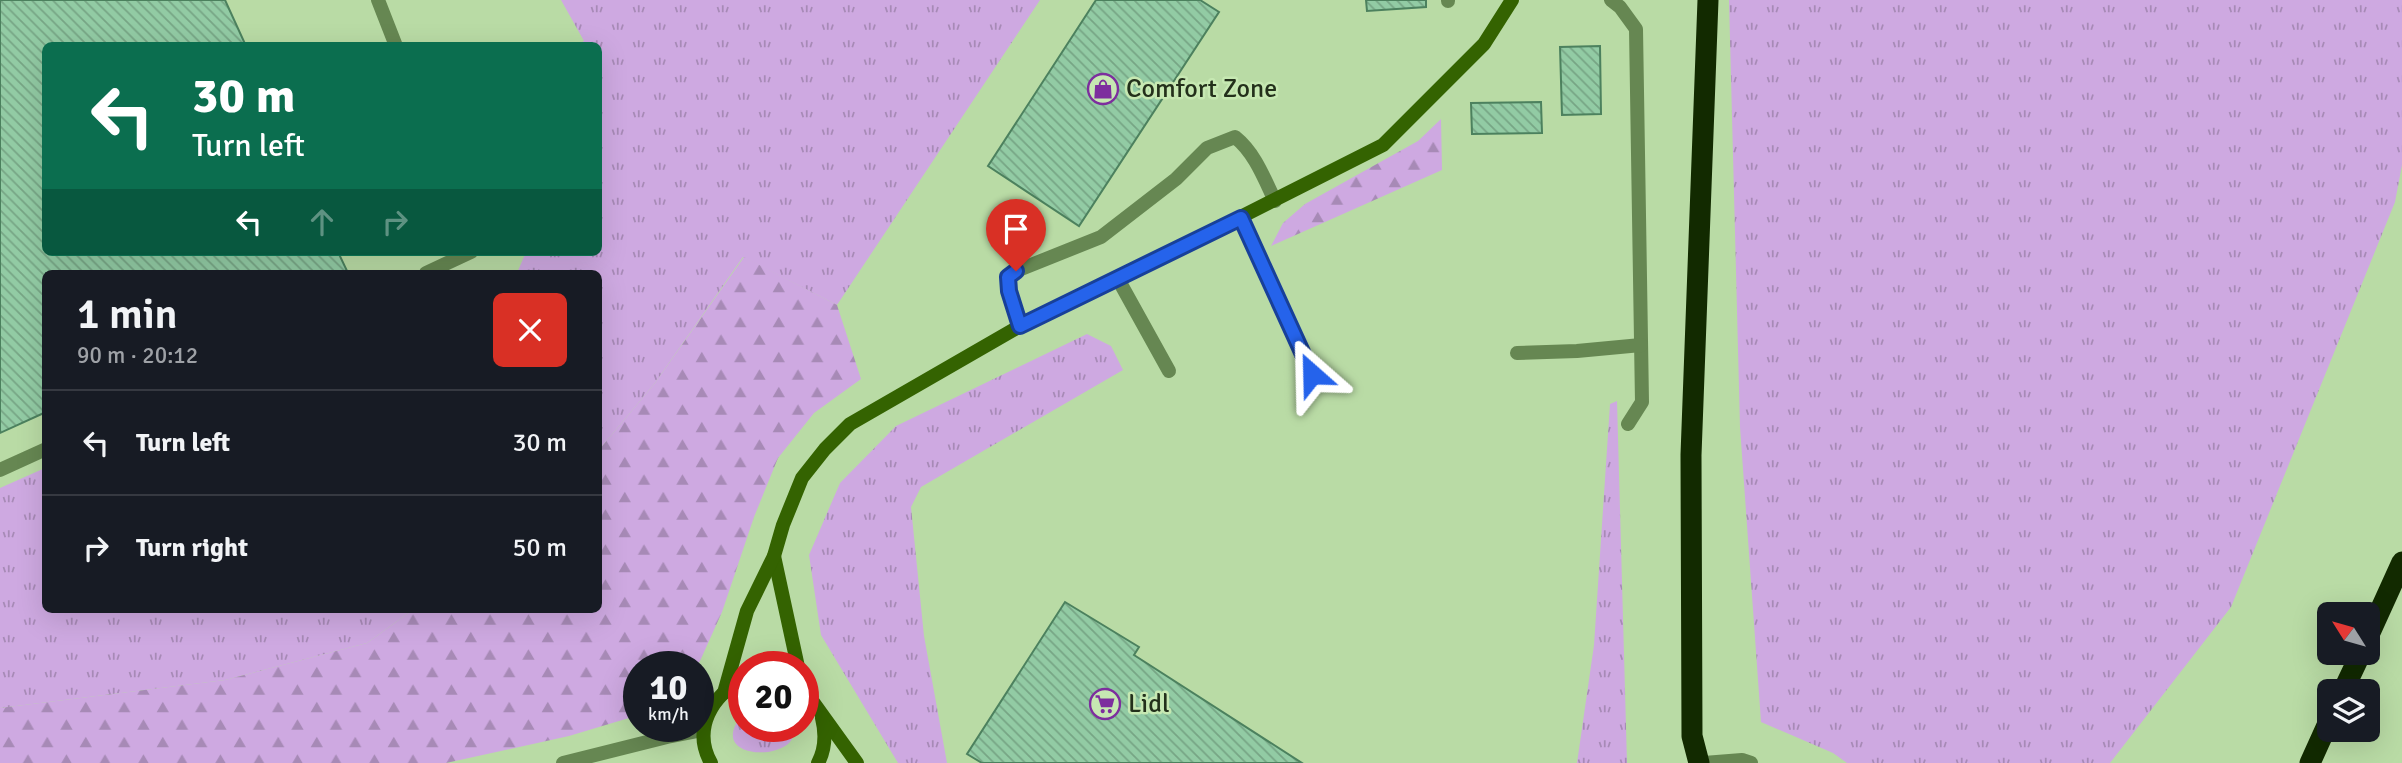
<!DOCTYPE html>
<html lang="en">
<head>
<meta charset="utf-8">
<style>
	body { margin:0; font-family:Signika,sans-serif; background:#242831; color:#f1f3f6; height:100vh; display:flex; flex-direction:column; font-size:26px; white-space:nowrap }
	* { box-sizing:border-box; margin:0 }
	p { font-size:23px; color:#9ea1a6 }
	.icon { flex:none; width:38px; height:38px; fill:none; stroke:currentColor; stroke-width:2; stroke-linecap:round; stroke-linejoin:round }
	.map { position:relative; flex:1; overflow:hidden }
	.drawer { position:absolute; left:42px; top:270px; width:560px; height:343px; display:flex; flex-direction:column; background:#171b24; border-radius:10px; box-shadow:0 7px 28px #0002 }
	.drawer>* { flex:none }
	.banner { position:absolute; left:42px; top:42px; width:560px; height:214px; border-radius:10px; box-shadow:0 7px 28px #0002; background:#0b6e4f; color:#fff; overflow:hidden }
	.needle { width:46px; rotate:307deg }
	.tools { position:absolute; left:2317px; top:602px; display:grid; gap:14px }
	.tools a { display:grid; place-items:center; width:63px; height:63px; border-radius:10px; background:#171b24; box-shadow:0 7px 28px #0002; font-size:35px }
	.speed { position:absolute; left:623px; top:651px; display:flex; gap:14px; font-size:35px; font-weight:700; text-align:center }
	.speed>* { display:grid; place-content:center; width:91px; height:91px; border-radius:50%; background:#171b24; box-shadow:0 7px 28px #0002; line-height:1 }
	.speed small { font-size:18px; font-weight:400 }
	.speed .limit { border:10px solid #d22; background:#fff; color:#111 }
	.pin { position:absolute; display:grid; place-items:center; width:60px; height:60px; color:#fff; margin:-72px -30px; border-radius:50% 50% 50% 0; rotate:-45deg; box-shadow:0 0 7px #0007 }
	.pin .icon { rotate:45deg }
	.me { position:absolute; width:77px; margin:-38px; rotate:335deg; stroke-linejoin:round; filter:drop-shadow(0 0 5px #0008) }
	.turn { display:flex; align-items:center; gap:24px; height:147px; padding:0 35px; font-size:32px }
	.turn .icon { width:91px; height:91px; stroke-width:2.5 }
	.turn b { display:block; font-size:49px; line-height:60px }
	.lanes { display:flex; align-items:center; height:66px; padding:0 35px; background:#0003; justify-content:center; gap:35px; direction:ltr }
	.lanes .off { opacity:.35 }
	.round { display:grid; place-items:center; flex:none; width:74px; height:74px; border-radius:10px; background:#242831 }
	.summary { display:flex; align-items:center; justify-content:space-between; height:119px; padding:0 35px }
	h1 { font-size:42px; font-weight:600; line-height:52px }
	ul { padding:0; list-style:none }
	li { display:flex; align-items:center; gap:21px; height:105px; padding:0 35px; border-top:2px solid #363941 }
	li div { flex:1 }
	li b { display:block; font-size:26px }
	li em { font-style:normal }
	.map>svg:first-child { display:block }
	.grass { fill:url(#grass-tufts) }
	.forest { fill:url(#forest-firs) }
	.building { fill:url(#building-back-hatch); stroke:#4c815e; stroke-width:2 }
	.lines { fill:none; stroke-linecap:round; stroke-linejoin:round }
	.lane { stroke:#668752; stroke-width:14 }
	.secondary { stroke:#346301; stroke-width:14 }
	.highway { stroke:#122a00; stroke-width:21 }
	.route-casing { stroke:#184099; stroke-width:18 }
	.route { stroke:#2563eb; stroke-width:12 }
	.labels { text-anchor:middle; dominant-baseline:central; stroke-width:5; stroke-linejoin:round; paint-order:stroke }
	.poi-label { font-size:26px; fill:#23301b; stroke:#c6e8b2; text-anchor:start }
</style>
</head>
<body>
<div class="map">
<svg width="2402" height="763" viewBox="0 0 2402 763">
	<defs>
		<pattern id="grass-tufts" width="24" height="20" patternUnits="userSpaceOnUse" patternTransform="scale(1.75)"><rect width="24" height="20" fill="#cea9e1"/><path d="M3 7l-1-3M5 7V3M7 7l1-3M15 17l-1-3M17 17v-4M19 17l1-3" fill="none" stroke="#a78ab6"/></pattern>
		<pattern id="forest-firs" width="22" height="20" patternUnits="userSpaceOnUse" patternTransform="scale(1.75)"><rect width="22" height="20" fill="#cea9e1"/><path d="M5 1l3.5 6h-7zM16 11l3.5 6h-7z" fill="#a78ab6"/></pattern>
		<pattern id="building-back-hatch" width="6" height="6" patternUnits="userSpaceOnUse" patternTransform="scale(1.75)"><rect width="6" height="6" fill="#92cba4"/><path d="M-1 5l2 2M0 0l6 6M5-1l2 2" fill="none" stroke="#77a585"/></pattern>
	</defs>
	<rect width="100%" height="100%" fill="#b9dba5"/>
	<g class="grass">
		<path d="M 561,0 L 1040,0 L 837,305 L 743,257 L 655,383 L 599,450 L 598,273 L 517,273 L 526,252 L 598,252 L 598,46 L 577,45 L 584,41 Z"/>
		<path d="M 1729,0 L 2402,0 L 2402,165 L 2395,202 L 2231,607 L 2110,763 L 1847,763 L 1833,753 L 1761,722 L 1740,427 Z"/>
		<path d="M 1087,334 L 1111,346 L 1123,370 L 921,487 L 911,507 L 924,636 L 947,763 L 898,763 L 821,635 L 809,555 L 840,483 L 896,426 Z"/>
		<path d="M 1617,401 L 1627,763 L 1577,763 L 1594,645 L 1610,404 Z"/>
		<path d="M 45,468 L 46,609 L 414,609 L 367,643 L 225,680 L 0,708 L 0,488 Z"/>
		<path d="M 744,713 L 744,726 L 793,726 C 805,763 699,763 744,713 Z"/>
	</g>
	<g class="forest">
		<path d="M 1441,119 L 1442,170 L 1271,246 L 1283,223 L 1305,204 L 1418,141 Z"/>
		<path d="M 744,257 L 837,305 L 861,379 L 814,413 L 778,458 L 754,517 L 722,612 L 700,661 L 696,667 L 639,667 L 639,715 L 569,736 L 446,763 L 0,763 L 0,708 L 225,680 L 367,643 L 414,609 L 598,609 L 599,450 L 655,383 Z"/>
	</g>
	<g class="building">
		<path d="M 0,0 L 225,0 L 246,46 L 46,46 L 46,252 L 338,252 L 348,273 L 46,273 L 46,412 L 0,433 Z"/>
		<path d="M 1096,0 L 1200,0 L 1219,12 L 1079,226 L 988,166 Z"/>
		<path d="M 1366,0 L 1426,0 L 1426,7 L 1367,11 Z"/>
		<path d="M 1600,46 L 1601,114 L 1562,115 L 1560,47 Z"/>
		<path d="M 1541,102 L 1542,133 L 1472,134 L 1471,103 Z"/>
		<path d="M 1065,602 L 1139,647 L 1134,655 L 1302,763 L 982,763 L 967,754 Z"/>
	</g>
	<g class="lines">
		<g class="lane">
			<path d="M 378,0 L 396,46"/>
			<path d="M 1448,0 L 1448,1"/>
			<path d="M 1611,0 L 1620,7 L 1636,29 L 1642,402 L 1628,424"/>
			<path d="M 1241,218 L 1312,374"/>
			<path d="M 426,273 L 471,252"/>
			<path d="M 1118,279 L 1169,371"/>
			<path d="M 1020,326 L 1009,291 L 1008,277 L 1016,271 L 1101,237 L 1176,179 L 1207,148 L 1235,137 C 1255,153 1264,178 1275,201"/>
			<path d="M 1517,353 L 1577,351 L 1641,345"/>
			<path d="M 0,470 L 46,449"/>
			<path d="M 563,763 L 667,737 L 703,730"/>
			<path d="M 1704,763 L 1742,760 L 1751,763"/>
		</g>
		<g class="secondary">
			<path d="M 774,556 L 798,667"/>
			<path d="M 803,688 L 857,763"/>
			<path d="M 724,693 L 747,611 L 774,556 L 783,525 L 802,478 L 825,449 L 850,424 L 1020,326 L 1118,279 L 1383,145 L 1484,44 L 1512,0"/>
			<path d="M 711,763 C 692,729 712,695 744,679"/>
			<path d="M 818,763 C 826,748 826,734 822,718"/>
		</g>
		<g class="highway">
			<path d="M 2368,637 L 2402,562"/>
			<path d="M 2343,691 L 2361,653"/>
			<path d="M 1699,763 L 1692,736 L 1691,455 L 1708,0"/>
			<path d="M 2310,763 L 2329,721"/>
		</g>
	</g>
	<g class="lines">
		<g class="route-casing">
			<path id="route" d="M 1016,271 L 1008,277 L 1009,291 L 1020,326 L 1241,218 L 1312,374"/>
		</g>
		<use href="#route" class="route"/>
	</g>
	<defs>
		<g id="shop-ring" transform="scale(1.575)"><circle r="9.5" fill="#c6e8b2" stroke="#7d2e9e" stroke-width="1.5"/><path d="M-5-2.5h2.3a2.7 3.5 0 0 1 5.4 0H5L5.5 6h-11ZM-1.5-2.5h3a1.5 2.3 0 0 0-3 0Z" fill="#7d2e9e"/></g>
		<g id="supermarket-ring" transform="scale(1.575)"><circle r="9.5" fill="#c6e8b2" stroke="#7d2e9e" stroke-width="1.5"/><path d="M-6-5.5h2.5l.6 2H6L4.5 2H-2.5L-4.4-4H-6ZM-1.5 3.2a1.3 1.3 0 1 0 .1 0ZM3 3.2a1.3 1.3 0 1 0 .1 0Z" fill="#7d2e9e"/></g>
	</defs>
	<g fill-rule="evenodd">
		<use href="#shop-ring" x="1103" y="89"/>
		<use href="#supermarket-ring" x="1105" y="704"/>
	</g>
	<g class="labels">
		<g class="poi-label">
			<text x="1126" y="89">Comfort Zone</text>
			<text x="1128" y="704">Lidl</text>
		</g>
	</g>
</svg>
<div class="tools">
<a><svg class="needle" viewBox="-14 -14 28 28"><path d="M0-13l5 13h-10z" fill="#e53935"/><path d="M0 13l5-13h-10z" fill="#9ea1a6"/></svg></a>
<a><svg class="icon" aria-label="layers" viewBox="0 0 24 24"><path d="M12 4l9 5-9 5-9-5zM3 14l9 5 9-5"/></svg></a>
</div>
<div class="speed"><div>10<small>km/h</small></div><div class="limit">20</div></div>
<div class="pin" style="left:1016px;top:271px;background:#d93025"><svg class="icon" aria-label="arrive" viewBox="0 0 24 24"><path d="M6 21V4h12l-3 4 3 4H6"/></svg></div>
<svg class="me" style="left:1312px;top:374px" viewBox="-20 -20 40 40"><path d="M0-17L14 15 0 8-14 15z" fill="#2563eb" stroke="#fff" stroke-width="4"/></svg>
<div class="banner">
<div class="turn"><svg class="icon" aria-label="left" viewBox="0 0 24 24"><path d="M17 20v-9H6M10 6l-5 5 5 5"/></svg><div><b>30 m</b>Turn left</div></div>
<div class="lanes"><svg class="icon" aria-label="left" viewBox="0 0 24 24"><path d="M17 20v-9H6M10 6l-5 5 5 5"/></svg><svg class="icon off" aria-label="ahead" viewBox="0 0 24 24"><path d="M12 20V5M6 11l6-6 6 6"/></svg><svg class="icon off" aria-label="right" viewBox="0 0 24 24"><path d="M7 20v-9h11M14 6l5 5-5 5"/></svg></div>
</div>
<section class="drawer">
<div class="summary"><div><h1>1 min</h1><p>90 m · 20:12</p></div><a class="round" style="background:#d93025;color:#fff"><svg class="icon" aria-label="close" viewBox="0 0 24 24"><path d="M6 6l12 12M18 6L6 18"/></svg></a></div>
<ul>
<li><svg class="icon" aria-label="left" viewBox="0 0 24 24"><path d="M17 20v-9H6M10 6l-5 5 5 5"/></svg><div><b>Turn left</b></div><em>30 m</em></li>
<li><svg class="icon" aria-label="right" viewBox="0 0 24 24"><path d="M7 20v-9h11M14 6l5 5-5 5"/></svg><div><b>Turn right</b></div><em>50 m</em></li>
</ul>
</section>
</div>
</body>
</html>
